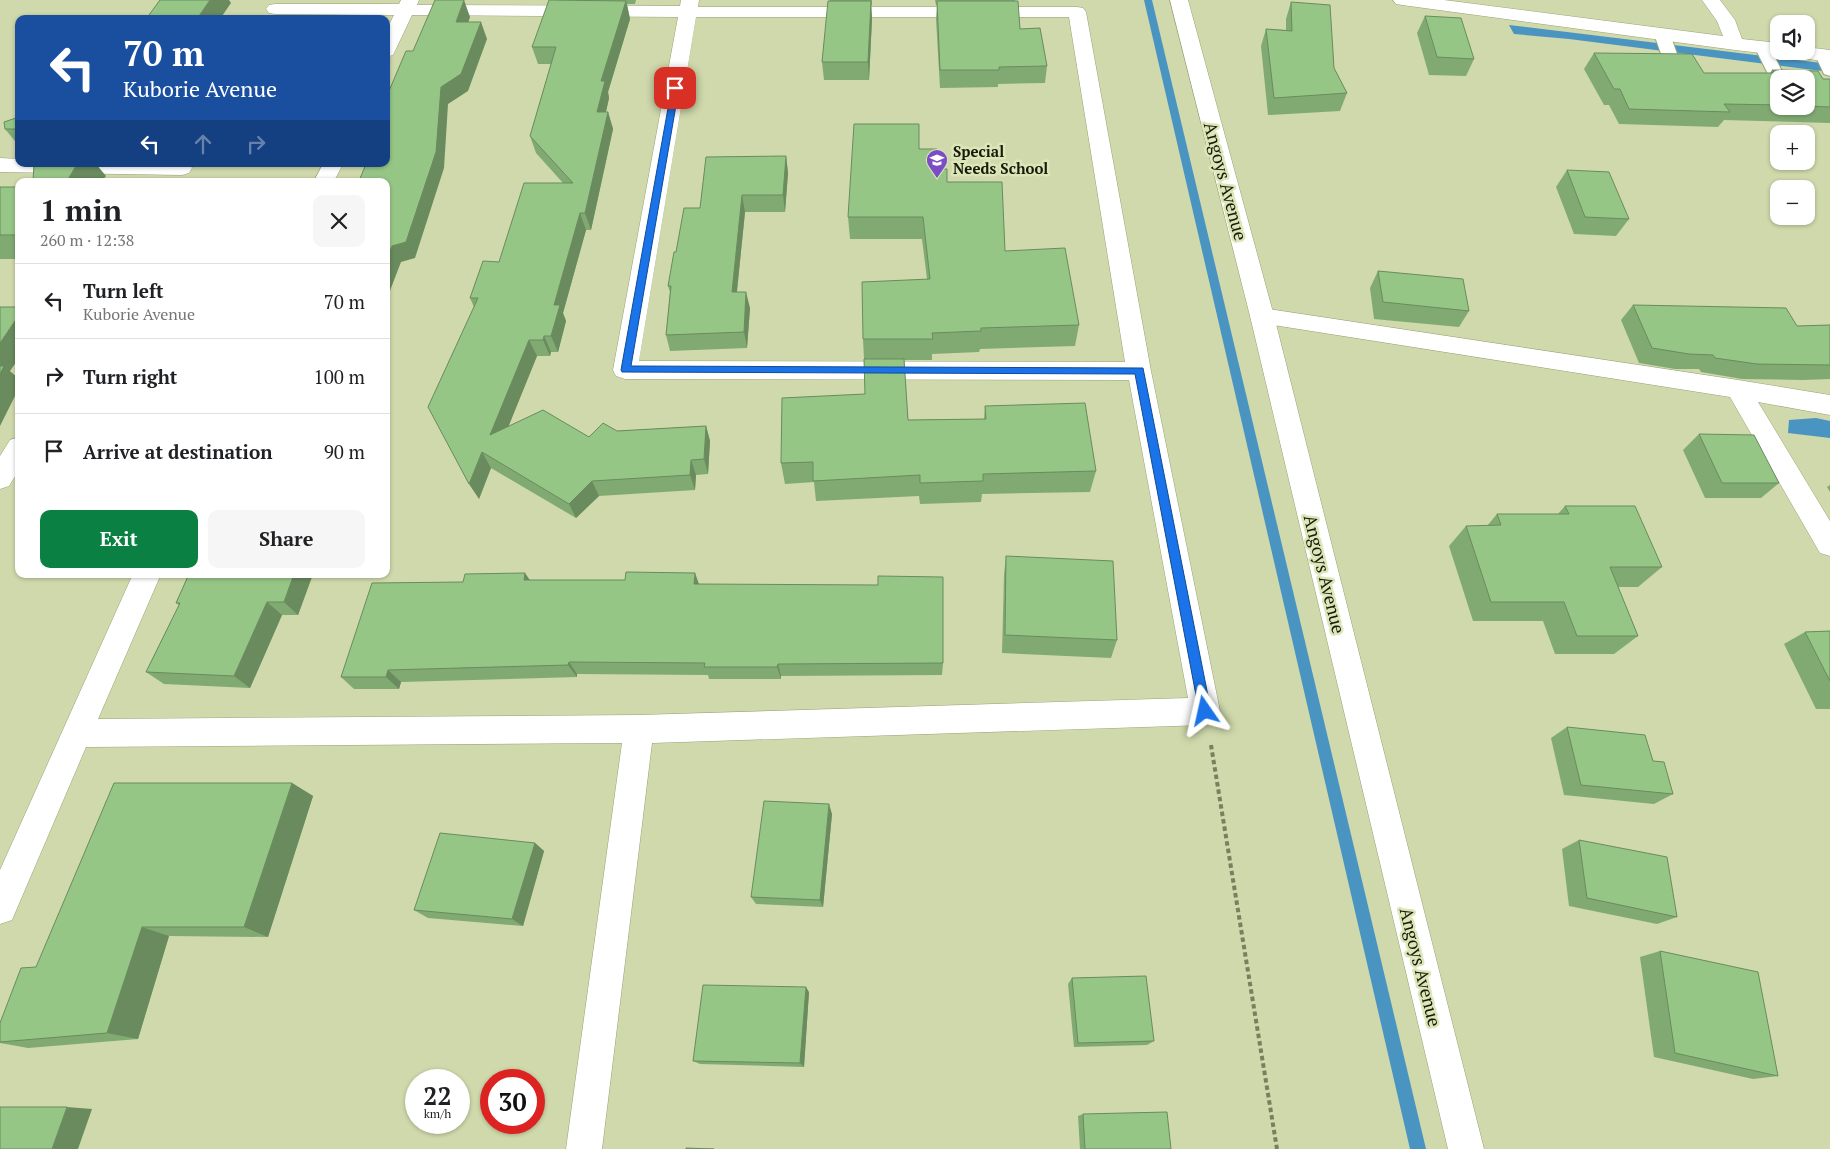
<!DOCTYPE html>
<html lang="en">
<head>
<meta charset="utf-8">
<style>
	body { margin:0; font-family:"PT Serif",serif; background:#f6f6f6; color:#202124; height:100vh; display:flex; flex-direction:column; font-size:19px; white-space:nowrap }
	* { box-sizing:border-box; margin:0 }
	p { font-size:16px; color:#757577 }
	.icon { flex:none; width:28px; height:28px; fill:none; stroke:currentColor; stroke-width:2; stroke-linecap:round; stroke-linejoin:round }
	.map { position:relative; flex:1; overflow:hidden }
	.side { position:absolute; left:15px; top:178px; width:375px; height:400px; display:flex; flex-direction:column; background:#fff; border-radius:10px; box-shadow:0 1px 4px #0004 }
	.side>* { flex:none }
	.banner { position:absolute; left:15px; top:15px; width:375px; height:152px; border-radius:10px; box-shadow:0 1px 4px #0004; background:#1a4fa0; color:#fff; overflow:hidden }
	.buttons { position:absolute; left:1770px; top:15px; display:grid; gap:10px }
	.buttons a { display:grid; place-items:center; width:45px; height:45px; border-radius:10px; background:#fff; box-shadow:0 1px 4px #0004; font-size:25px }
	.speed { position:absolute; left:405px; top:1069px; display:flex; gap:10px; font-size:25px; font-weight:700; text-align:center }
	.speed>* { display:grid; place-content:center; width:65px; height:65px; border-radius:50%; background:#fff; box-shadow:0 1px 4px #0004; line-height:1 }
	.speed small { font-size:12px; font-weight:400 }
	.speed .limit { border:8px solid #d22; background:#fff; color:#111 }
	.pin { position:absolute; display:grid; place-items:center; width:42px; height:42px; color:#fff; margin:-21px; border-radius:10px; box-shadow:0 2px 8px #0006 }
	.me { position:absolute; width:55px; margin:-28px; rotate:349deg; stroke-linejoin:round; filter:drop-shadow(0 0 4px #0008) }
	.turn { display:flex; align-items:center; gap:18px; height:105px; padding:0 25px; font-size:22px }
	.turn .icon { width:65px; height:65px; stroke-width:2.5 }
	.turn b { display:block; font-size:35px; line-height:42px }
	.lanes { display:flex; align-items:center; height:48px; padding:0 25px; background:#0003; justify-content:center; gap:25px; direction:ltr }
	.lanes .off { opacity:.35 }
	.round { display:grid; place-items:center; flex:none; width:52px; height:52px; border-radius:10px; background:#f6f6f6 }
	.summary { display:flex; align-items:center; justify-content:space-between; height:85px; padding:0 25px }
	h1 { font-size:30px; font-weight:600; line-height:38px }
	.button { display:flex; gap:10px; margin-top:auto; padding:10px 25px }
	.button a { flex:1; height:58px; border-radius:10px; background:#0b8043; color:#fff; font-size:20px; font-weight:600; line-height:58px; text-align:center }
	.button a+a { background:#f6f6f6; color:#202124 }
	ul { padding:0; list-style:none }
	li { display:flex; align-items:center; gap:15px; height:75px; padding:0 25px; border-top:1px solid #e0e0e0 }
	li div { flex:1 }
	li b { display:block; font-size:19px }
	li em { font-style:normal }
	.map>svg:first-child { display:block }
	.water { fill:#4a94c1 }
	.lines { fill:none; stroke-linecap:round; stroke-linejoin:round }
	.stream { fill:#4a94c1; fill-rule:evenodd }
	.service-casing { stroke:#99a276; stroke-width:2 }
	.minor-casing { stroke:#99a276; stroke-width:1 }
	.tertiary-casing { stroke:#99a276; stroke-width:1 }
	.path { stroke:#79805f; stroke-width:4; stroke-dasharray:4.5 3; stroke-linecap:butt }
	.service { fill:#fff; fill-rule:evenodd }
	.minor { fill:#fff; fill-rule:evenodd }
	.tertiary { fill:#fff; fill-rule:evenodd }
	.wall { fill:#81aa73; fill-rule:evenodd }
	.shaded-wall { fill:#698b5e }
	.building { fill:#96c686; stroke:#698b5e }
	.route { fill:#1a73e8; stroke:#114b97 }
	.labels { text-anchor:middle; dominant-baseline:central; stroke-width:5; stroke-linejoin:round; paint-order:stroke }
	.far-poi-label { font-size:15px; font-weight:bold; fill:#171a09; stroke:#dce6b8; text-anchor:start }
	.street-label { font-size:18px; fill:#171a09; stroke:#dce6b8 }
</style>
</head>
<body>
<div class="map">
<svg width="1830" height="1149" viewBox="0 0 1830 1149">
	<rect width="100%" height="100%" fill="#cfd9ab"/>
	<g class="water">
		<path d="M 1509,25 L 1830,64 L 1830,72 L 1569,39 L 1514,34 Z"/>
		<path d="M 1816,418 L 1830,421 L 1830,438 L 1788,433 L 1789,420 Z"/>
	</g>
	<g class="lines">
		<path class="stream" d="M 1144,0 L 1152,0 L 1426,1149 L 1410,1149 Z"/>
		<g class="service-casing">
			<g id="service">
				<path d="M 1662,29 L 1667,31 L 1670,34 L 1681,65 L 1679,68 L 1667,68 L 1665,65 L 1654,34 L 1657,31 Z"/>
				<path d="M 1761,42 L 1769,46 L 1786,79 L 1779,79 L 1779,85 L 1773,83 L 1771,80 L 1757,52 L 1753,47 L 1756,44 Z"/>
				<path d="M 1823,50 L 1830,54 L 1830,76 L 1824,74 L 1815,55 L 1817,52 Z"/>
			</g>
		</g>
		<g class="minor-casing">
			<g id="minor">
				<path d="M 401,0 L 419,0 L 417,5 L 680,6 L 681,0 L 699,0 L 698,7 L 1077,7 L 1083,8 L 1086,12 L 1151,371 L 1220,711 L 1216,721 L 1205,725 L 652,743 L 602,1149 L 566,1149 L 622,743 L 86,747 L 12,920 L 0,924 L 0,870 L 133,574 L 161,574 L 98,719 L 639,715 L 1188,698 L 1129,380 L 625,379 L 616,376 L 613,370 L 678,17 L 412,15 L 395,51 L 393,55 L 386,57 L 386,31 L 394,15 L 275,14 L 269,13 L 266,9 L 269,5 L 275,4 L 399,4 ZM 696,17 L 1069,17 L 1125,362 L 639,361 Z"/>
				<path d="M 1393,0 L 1444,0 L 1723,36 L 1717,21 L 1702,0 L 1720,0 L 1735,20 L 1742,39 L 1779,43 L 1779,51 L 1806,51 L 1806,47 L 1830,50 L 1830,62 L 1794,57 L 1786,53 L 1779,55 L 1735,50 L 1402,5 L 1396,4 Z"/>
				<path d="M 0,158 L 19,159 L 19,164 L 190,164 L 192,168 L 189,173 L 182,175 L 0,172 Z"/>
				<path d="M 323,164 L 343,164 L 334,181 L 314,181 Z"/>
				<path d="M 1262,308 L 1738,380 L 1830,395 L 1830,415 L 1758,402 L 1830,521 L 1830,556 L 1820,553 L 1730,397 L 1254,322 L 1250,316 L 1254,310 Z"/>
				<path d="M 19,437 L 19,470 L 9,486 L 0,489 L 0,456 L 10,440 Z"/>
			</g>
		</g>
		<g class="tertiary-casing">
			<path id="tertiary" d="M 1170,0 L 1188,0 L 1274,316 L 1484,1149 L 1448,1149 L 1250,316 Z"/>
		</g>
		<path class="path" d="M 1211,745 L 1277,1149"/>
		<use href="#service" class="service"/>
		<use href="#minor" class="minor"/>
		<use href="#tertiary" class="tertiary"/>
	</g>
	<g class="wall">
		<path d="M 558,0 L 636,0 L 635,4 L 627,4 L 630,19 L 608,92 L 609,98 L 606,112 L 608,112 L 613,129 L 591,230 L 586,230 L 563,313 L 566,321 L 558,352 L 551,352 L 550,356 L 537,356 L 508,426 L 589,437 L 617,431 L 706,426 L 710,441 L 708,474 L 696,475 L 695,490 L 599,496 L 576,518 L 491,468 L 479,499 L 474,307 L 470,298 L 563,183 L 536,153 L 530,136 L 551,64 L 538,64 L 532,47 Z"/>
		<path d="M 830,0 L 872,0 L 872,5 L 871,5 L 872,19 L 869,80 L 824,80 L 822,62 Z"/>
		<path d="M 935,0 L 1015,0 L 1020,29 L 1047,66 L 1045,83 L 998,84 L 998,87 L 940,88 L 936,19 L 937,5 L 936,5 Z"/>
		<path d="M 1291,2 L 1334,68 L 1347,93 L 1340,111 L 1268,115 L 1261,46 L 1266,29 L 1286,30 L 1286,19 Z"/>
		<path d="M 1425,16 L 1474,59 L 1466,76 L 1429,75 L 1417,33 Z"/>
		<path d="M 1594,53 L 1704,73 L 1770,73 L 1772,70 L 1823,79 L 1830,79 L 1830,123 L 1724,120 L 1718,127 L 1619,124 L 1609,105 L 1604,105 L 1584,69 ZM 1779,79 L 1806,106 L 1779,106 Z"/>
		<path d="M 19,117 L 19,146 L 5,129 Z"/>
		<path d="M 919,149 L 937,169 L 947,182 L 1005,251 L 1079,325 L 1075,346 L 980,349 L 979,352 L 932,354 L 932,360 L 904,360 L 908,420 L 984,419 L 985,406 L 1096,471 L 1090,492 L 982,494 L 981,502 L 920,504 L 919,496 L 816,501 L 814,482 L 785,484 L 781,463 L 865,394 L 864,359 L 863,339 L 927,279 L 922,239 L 850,239 L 848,217 Z"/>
		<path d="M 786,156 L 788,173 L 785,212 L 745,212 L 737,292 L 750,308 L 747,348 L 670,351 L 666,335 L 670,292 L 668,286 L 676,252 L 700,208 Z"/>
		<path d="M 1567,170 L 1629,219 L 1616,236 L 1574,234 L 1556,187 Z"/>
		<rect x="0" y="187" width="19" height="72"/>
		<path d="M 1378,271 L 1469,311 L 1459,327 L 1374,319 L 1370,288 Z"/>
		<path d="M 1633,305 L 1797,326 L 1830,325 L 1830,379 L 1803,380 L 1742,379 L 1701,372 L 1699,369 L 1675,369 L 1639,363 L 1621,320 Z"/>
		<path d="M 1699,434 L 1779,483 L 1761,498 L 1705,498 L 1683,450 Z"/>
		<path d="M 1830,485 L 1830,492 L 1827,487 Z"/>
		<path d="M 1565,506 L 1662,567 L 1638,587 L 1618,587 L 1638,636 L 1614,654 L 1555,654 L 1543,621 L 1473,621 L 1449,546 L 1466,526 L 1487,526 L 1497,514 L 1558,514 Z"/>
		<path d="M 1006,556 L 1117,640 L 1111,658 L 1002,653 L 1004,575 Z"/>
		<path d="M 189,574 L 313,574 L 298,615 L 282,615 L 250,688 L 164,684 L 146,672 L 179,605 L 176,603 Z"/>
		<path d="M 530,580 L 699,584 L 943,663 L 942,675 L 781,676 L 781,679 L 709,679 L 708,675 L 577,674 L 577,677 L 401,682 L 399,689 L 354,689 L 341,677 Z"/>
		<path d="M 1830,631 L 1830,709 L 1816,709 L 1784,644 L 1805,632 Z"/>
		<path d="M 1567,727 L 1653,761 L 1673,794 L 1654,804 L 1564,795 L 1551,738 Z"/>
		<path d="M 292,783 L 313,796 L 268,937 L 169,936 L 138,1039 L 28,1048 L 0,1043 L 0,1023 L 36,967 Z"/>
		<path d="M 832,814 L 823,907 L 756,904 L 751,897 Z"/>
		<path d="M 1579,840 L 1677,917 L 1657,924 L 1569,906 L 1562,849 Z"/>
		<path d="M 535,843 L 544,851 L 523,926 L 428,918 L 414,910 Z"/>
		<path d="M 1660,951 L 1778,1076 L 1753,1079 L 1654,1057 L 1640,957 Z"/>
		<path d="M 1072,978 L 1154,1041 L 1147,1045 L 1074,1047 L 1068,984 Z"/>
		<path d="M 809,992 L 804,1067 L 700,1064 L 693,1061 Z"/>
		<path d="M 1083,1114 L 1171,1149 L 1080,1149 L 1078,1116 Z"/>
	</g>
	<g class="shaded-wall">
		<path d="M 210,0 L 229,0 L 231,3 L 220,19 L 197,19 Z"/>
		<path d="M 464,0 L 470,17 L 463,39 L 456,22 Z"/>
		<path d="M 626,1 L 630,19 L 608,92 L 609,98 L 602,129 L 597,112 L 601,81 Z"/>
		<path d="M 871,1 L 872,19 L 869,80 L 868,62 Z"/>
		<path d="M 481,22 L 487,39 L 468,91 L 448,104 L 444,168 L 415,258 L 401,262 L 386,301 L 386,261 L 441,87 Z"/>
		<path d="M 608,112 L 613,129 L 591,230 L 585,213 Z"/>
		<path d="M 786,156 L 788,173 L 785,212 L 783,195 Z"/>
		<path d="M 77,164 L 96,164 L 106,176 L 102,181 L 67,181 Z"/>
		<path d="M 742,195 L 745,212 L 735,309 L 732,292 Z"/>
		<path d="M 580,213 L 586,230 L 563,313 L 566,321 L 558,352 L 551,336 L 554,305 Z"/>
		<path d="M 746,292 L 750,308 L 747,348 L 744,332 Z"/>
		<path d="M 19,315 L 19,358 L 10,371 L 19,379 L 19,388 L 0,426 L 0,343 Z"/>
		<path d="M 544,336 L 551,352 L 550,356 L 543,340 Z"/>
		<path d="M 529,340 L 537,356 L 499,450 L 490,435 Z"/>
		<path d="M 706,426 L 710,441 L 708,474 L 704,459 Z"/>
		<path d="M 482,452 L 491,468 L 479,499 L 469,484 Z"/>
		<path d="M 691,460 L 696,475 L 695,490 L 690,475 Z"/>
		<path d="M 592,481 L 599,496 L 576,518 L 569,504 Z"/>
		<path d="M 525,573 L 534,586 L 524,580 Z"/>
		<path d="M 695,573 L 700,587 L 694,584 Z"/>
		<path d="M 294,574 L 313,574 L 298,615 L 284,602 Z"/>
		<path d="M 267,602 L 282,615 L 250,688 L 234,676 Z"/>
		<path d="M 569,662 L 577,674 L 577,677 L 568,665 Z"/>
		<path d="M 778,664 L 781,676 L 781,679 L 777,667 Z"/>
		<path d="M 388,670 L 401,682 L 399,689 L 386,677 Z"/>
		<path d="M 292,783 L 313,796 L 268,937 L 244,927 Z"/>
		<path d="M 829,804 L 832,814 L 823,907 L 820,900 Z"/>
		<path d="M 535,843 L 544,851 L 523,926 L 512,919 Z"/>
		<path d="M 142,927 L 169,936 L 138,1039 L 107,1033 Z"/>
		<path d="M 806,987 L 809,992 L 804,1067 L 800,1063 Z"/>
		<path d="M 67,1107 L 92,1109 L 78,1149 L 52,1149 Z"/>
	</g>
	<g class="building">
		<path d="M 160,0 L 210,0 L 197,19 L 149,19 L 151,16 L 149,15 Z"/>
		<path d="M 435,0 L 464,0 L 456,22 L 481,22 L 461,74 L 441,87 L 436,152 L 406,242 L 392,246 L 386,261 L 386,181 L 354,181 L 359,181 L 366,164 L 386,164 L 386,98 L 406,51 L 413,51 Z"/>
		<path d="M 549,0 L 626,1 L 601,81 L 605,81 L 597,112 L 608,112 L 585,213 L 580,213 L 554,305 L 560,305 L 551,336 L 544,336 L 543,340 L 529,340 L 490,435 L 543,410 L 589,437 L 603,423 L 617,431 L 706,426 L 704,459 L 691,460 L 690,475 L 592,481 L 569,504 L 482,452 L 469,484 L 428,407 L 478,298 L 470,298 L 483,261 L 499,262 L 524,183 L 573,183 L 530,136 L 556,47 L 532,47 Z"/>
		<path d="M 828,1 L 871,1 L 868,62 L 822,62 Z"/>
		<path d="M 937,1 L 1018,1 L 1020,29 L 1040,28 L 1047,66 L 999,67 L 999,70 L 940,70 Z"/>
		<path d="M 1291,2 L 1330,5 L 1334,68 L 1347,93 L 1274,98 L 1266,29 L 1292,31 Z"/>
		<path d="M 1425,16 L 1461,18 L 1474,59 L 1437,57 Z"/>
		<path d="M 1594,53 L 1692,54 L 1704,73 L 1775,73 L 1772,70 L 1818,71 L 1823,79 L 1830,79 L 1830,107 L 1806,106 L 1806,79 L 1779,79 L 1779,105 L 1724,104 L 1730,112 L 1629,109 L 1620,89 L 1614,89 Z"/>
		<path d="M 19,117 L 19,129 L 5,129 L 4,122 Z"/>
		<path d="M 854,124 L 919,124 L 919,149 L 937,149 L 937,169 L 947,169 L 947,182 L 1002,182 L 1005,251 L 1065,248 L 1079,325 L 981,328 L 981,331 L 932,333 L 933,339 L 863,339 L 862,282 L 930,279 L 923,217 L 848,217 Z"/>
		<path d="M 786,156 L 783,195 L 742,195 L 732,292 L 746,292 L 744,332 L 666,335 L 671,286 L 668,286 L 674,252 L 676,252 L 684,208 L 700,208 L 706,157 Z"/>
		<path d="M 34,164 L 77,164 L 67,181 L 33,181 Z"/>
		<path d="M 1567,170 L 1609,172 L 1629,219 L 1585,217 Z"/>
		<rect x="0" y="187" width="19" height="48"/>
		<path d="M 1378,271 L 1463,279 L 1469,311 L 1383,302 Z"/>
		<path d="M 1633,305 L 1786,308 L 1797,326 L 1830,325 L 1830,365 L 1757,364 L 1715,358 L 1713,355 L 1689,354 L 1652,348 Z"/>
		<path d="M 0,307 L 19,307 L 19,315 L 0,343 Z"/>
		<path d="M 864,359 L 904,359 L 908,420 L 986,419 L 985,406 L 1085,403 L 1096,471 L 983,474 L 983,481 L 920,483 L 920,475 L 813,481 L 813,462 L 781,463 L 782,398 L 865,394 Z"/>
		<path d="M 0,366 L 4,366 L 0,374 Z"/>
		<path d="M 1699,434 L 1754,435 L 1779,483 L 1722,483 Z"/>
		<path d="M 1565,506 L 1635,506 L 1662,567 L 1610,567 L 1638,636 L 1577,636 L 1564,602 L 1491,602 L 1466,526 L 1501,525 L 1497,514 L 1569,514 Z"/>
		<path d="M 1006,556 L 1113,561 L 1117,640 L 1005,635 Z"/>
		<path d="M 626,572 L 695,573 L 694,584 L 878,585 L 878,576 L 943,577 L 943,663 L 778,664 L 777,667 L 704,667 L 705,663 L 569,662 L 568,665 L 388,670 L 386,677 L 341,677 L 372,583 L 463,582 L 465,574 L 525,573 L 524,580 L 625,580 Z"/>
		<path d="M 189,574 L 294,574 L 284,602 L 267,602 L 234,676 L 146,672 L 180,603 L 176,603 Z"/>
		<path d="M 1830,631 L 1830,681 L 1805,632 Z"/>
		<path d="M 1567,727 L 1645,735 L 1653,761 L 1664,762 L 1673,794 L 1581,785 Z"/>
		<path d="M 114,783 L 292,783 L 244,927 L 142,927 L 107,1033 L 0,1042 L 0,1023 L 21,968 L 36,967 Z"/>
		<path d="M 764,801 L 829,804 L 820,900 L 751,897 Z"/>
		<path d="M 440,833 L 535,843 L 512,919 L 414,910 Z"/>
		<path d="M 1579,840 L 1667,857 L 1677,917 L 1587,898 Z"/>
		<path d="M 1660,951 L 1758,972 L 1778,1076 L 1675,1053 Z"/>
		<path d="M 1146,976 L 1154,1041 L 1078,1043 L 1072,978 Z"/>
		<path d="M 703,985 L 806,987 L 800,1063 L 693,1061 Z"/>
		<path d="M 0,1107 L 67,1107 L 52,1149 L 0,1149 Z"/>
		<path d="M 1167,1112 L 1171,1149 L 1085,1149 L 1083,1114 Z"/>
		<path d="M 686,1148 L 714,1149 L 686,1149 Z"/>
	</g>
	<path class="route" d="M 672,86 L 679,88 L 631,366 L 1143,368 L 1211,711 L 1209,715 L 1205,717 L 1201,715 L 1199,711 L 1135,374 L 622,372 L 621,370 Z"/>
	<defs>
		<g id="school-pin" transform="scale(1.125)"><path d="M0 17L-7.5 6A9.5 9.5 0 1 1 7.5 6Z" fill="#7b4dc5" stroke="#dce6b8"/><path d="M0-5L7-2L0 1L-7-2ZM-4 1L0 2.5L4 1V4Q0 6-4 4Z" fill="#fff"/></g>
	</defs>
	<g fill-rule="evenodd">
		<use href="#school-pin" x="937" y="160"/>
	</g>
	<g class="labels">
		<g class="far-poi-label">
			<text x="953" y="151">Special<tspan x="953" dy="17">Needs School</tspan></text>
		</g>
		<g class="street-label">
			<text transform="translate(1226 181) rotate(75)">Angoys Avenue</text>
			<text transform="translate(1325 574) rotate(76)">Angoys Avenue</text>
			<text transform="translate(1421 967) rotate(76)">Angoys Avenue</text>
		</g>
	</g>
</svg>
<div class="buttons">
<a><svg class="icon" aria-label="sound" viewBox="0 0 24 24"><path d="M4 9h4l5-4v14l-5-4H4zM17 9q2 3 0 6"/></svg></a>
<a><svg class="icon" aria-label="layers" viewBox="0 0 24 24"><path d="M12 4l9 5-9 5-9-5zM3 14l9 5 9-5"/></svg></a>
<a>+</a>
<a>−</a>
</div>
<div class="speed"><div>22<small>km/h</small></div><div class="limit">30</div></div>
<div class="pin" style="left:675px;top:88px;background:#d93025"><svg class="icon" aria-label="arrive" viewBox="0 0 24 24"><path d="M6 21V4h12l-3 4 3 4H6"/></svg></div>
<svg class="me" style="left:1205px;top:711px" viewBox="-20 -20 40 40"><path d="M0-17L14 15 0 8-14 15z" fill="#1a73e8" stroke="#fff" stroke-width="4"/></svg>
<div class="banner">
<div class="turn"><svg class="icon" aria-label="left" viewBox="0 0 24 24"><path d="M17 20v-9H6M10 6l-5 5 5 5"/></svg><div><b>70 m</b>Kuborie Avenue</div></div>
<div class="lanes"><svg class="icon" aria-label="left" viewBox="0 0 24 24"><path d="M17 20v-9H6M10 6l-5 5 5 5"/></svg><svg class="icon off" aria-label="ahead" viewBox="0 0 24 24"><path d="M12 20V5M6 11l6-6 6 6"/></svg><svg class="icon off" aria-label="right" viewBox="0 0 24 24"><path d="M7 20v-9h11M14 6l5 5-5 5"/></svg></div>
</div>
<section class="side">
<div class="summary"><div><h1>1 min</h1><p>260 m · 12:38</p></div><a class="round"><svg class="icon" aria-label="close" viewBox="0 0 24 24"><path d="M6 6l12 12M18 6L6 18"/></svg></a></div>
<ul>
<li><svg class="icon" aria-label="left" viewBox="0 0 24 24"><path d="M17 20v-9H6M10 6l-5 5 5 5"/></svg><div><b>Turn left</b><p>Kuborie Avenue</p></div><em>70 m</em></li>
<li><svg class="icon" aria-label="right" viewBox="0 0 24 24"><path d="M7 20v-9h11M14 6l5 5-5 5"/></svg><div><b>Turn right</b></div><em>100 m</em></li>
<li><svg class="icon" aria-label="arrive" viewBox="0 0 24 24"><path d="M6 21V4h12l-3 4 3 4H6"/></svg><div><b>Arrive at destination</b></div><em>90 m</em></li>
</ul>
<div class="button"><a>Exit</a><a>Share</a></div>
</section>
</div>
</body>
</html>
